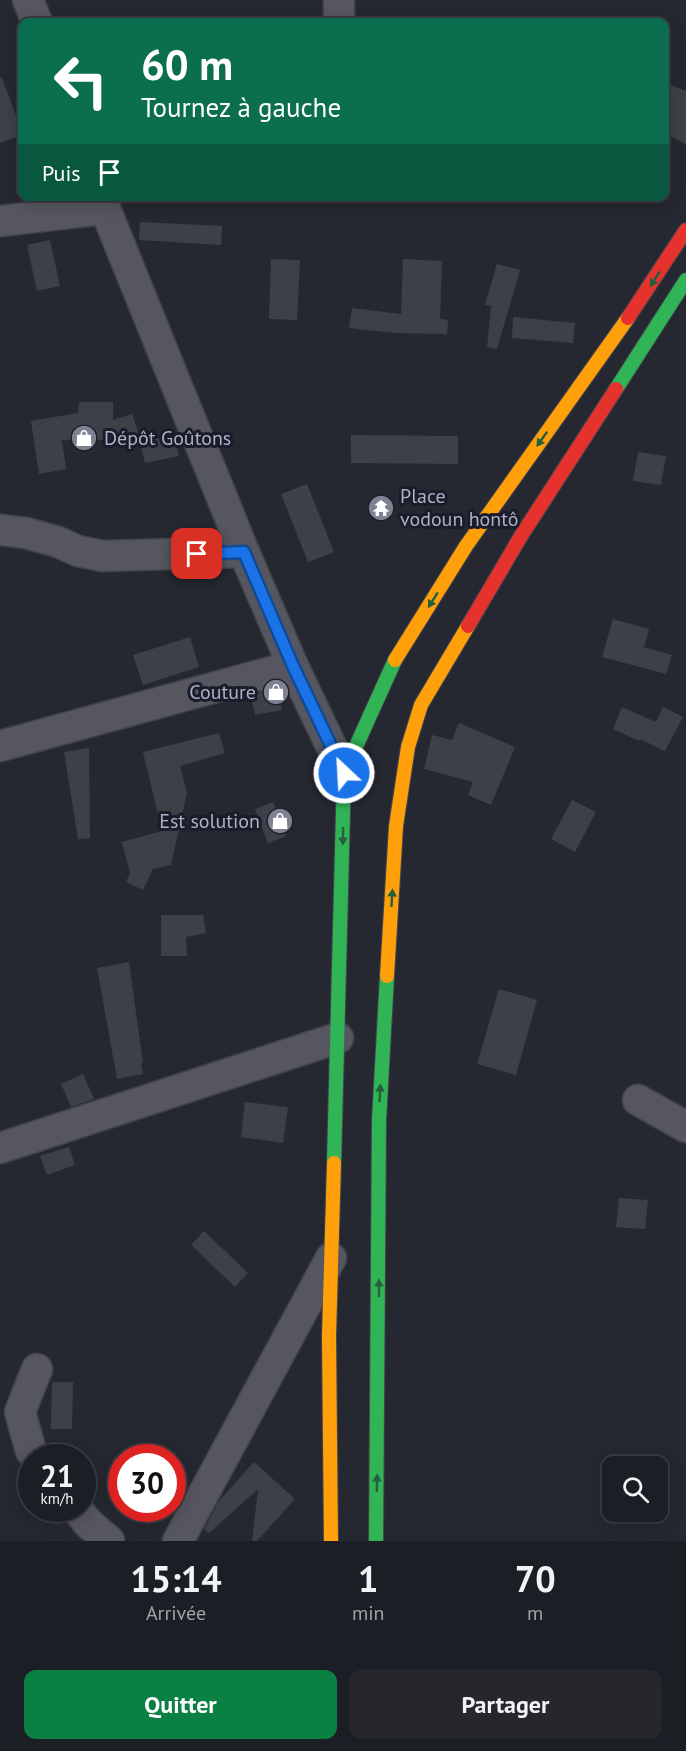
<!DOCTYPE html>
<html lang="fr">
<head>
<meta charset="utf-8">
<style>
	body { margin:0; font-family:"PT Sans",sans-serif; background:#25272d; color:#f1f3f6; height:100vh; display:flex; flex-direction:column; font-size:22px; white-space:nowrap }
	* { box-sizing:border-box; margin:0 }
	p { font-size:20px; color:#a0a2a7 }
	.icon { flex:none; width:33px; height:33px; fill:none; stroke:currentColor; stroke-width:2; stroke-linecap:round; stroke-linejoin:round }
	.map { position:relative; height:1541px; overflow:hidden }
	.details { display:flex; flex-direction:column; background:#1c1e25; flex:1 }
	.details>* { flex:none }
	.hud { position:absolute; left:18px; top:18px; width:651px; height:183px; border-radius:12px; box-shadow:0 3px 15px #0003,0 0 0 2px #3a3c42; background:#0b6e4f; color:#fff; overflow:hidden }
	.controls { position:absolute; left:602px; top:1456px; display:grid; gap:12px }
	.controls a { display:grid; place-items:center; width:66px; height:66px; border-radius:12px; background:#1c1e25; box-shadow:0 3px 15px #0003,0 0 0 2px #3a3c42; font-size:30px }
	.speed { position:absolute; left:18px; top:1444px; display:flex; gap:12px; font-size:30px; font-weight:700; text-align:center }
	.speed>* { display:grid; place-content:center; width:78px; height:78px; border-radius:50%; background:#1c1e25; box-shadow:0 3px 15px #0003,0 0 0 2px #3a3c42; line-height:1 }
	.speed small { font-size:15px; font-weight:400 }
	.speed .limit { border:9px solid #d22; background:#fff; color:#111 }
	.pin { position:absolute; display:grid; place-items:center; width:51px; height:51px; color:#fff; margin:-26px; border-radius:12px; box-shadow:0 3px 9px #0006 }
	.me { position:absolute; width:66px; margin:-33px; rotate:335deg; stroke-linejoin:round; filter:drop-shadow(0 0 4px #0008) }
	.turn { display:flex; align-items:center; gap:21px; height:126px; padding:0 24px; font-size:27px }
	.turn .icon { width:78px; height:78px; stroke-width:2.5 }
	.turn b { display:block; font-size:42px; line-height:51px }
	.then { display:flex; align-items:center; height:57px; padding:0 24px; background:#0003; gap:12px; font-size:22px }
	.eta { display:flex; justify-content:space-evenly; align-items:center; height:102px; text-align:center }
	.eta b { font-size:36px; font-weight:700; line-height:42px }
	.button { display:flex; gap:12px; margin-top:auto; padding:12px 24px }
	.button a { flex:1; height:69px; border-radius:12px; background:#0b8043; color:#fff; font-size:24px; font-weight:700; line-height:69px; text-align:center }
	.button a+a { background:#25272d; color:#f1f3f6 }
	.map>svg:first-child { display:block }
	.building { fill:#3e4048 }
	.lines { fill:none; stroke-linecap:round; stroke-linejoin:round }
	.street-casing { stroke:#42434a; stroke-width:33 }
	.fast-casing { stroke:#43454e; stroke-width:16 }
	.slow-casing { stroke:#43454e; stroke-width:16 }
	.jam-casing { stroke:#43454e; stroke-width:16 }
	.street { stroke:#55565f; stroke-width:30 }
	.fast { stroke:#30b455; stroke-width:14 }
	.slow { stroke:#ff9f0a; stroke-width:14 }
	.jam { stroke:#e5322d; stroke-width:14 }
	.oneway { fill:#24603e }
	.route-casing { stroke:#114b97; stroke-width:15 }
	.route { stroke:#1a73e8; stroke-width:10 }
	.labels { text-anchor:middle; dominant-baseline:central; stroke-width:6; stroke-linejoin:round; paint-order:stroke }
	.poi-label { font-size:20px; fill:#aeb1c3; stroke:#1a1c2b; text-anchor:start }
</style>
</head>
<body>
<div class="map">
<svg width="686" height="1541" viewBox="0 0 686 1541">
	<rect width="100%" height="100%" fill="#262831"/>
	<g class="building">
		<path d="M 0,78 L 2,78 L 22,132 L 22,135 L 0,143 Z"/>
		<path d="M 664,82 L 686,91 L 686,144 L 664,133 Z"/>
		<path d="M 140,222 L 222,226 L 221,245 L 139,240 Z"/>
		<path d="M 50,240 L 60,286 L 37,291 L 27,245 Z"/>
		<path d="M 271,259 L 300,260 L 297,320 L 269,319 Z"/>
		<path d="M 403,259 L 442,261 L 440,319 L 448,320 L 447,334 L 395,333 L 349,328 L 352,308 L 401,314 Z"/>
		<path d="M 497,264 L 520,270 L 497,349 L 487,347 L 491,306 L 485,305 Z"/>
		<path d="M 513,317 L 575,323 L 573,343 L 512,338 Z"/>
		<path d="M 79,402 L 113,402 L 113,420 L 132,414 L 141,440 L 62,440 L 66,469 L 39,474 L 31,421 L 78,413 Z"/>
		<path d="M 174,435 L 179,456 L 145,463 L 140,442 Z"/>
		<path d="M 351,435 L 458,436 L 458,464 L 351,463 Z"/>
		<path d="M 638,452 L 666,456 L 661,485 L 633,481 Z"/>
		<path d="M 307,484 L 334,552 L 308,562 L 281,494 Z"/>
		<path d="M 613,619 L 649,629 L 644,647 L 672,655 L 666,674 L 602,657 Z"/>
		<path d="M 190,637 L 199,667 L 143,685 L 133,655 Z"/>
		<path d="M 277,689 L 282,710 L 255,715 L 251,695 Z"/>
		<path d="M 622,707 L 656,722 L 663,707 L 683,717 L 665,751 L 640,739 L 639,741 L 613,729 Z"/>
		<path d="M 459,723 L 515,747 L 491,805 L 468,795 L 473,782 L 424,769 L 432,735 L 452,740 Z"/>
		<path d="M 219,733 L 225,753 L 180,766 L 187,793 L 171,865 L 153,869 L 143,890 L 126,882 L 130,873 L 122,842 L 162,831 L 143,752 Z"/>
		<path d="M 89,748 L 90,838 L 78,839 L 64,752 Z"/>
		<path d="M 572,800 L 596,812 L 575,852 L 551,839 Z"/>
		<path d="M 273,802 L 286,836 L 268,843 L 255,809 Z"/>
		<path d="M 161,915 L 203,915 L 206,933 L 186,937 L 187,956 L 161,956 Z"/>
		<path d="M 129,962 L 143,1063 L 141,1063 L 143,1074 L 117,1079 L 97,968 Z"/>
		<path d="M 499,989 L 537,1000 L 516,1075 L 477,1064 Z"/>
		<path d="M 83,1074 L 94,1099 L 71,1107 L 61,1084 Z"/>
		<path d="M 245,1102 L 288,1107 L 283,1143 L 241,1137 Z"/>
		<path d="M 69,1147 L 75,1165 L 47,1175 L 40,1156 Z"/>
		<path d="M 619,1198 L 648,1200 L 645,1229 L 616,1227 Z"/>
		<path d="M 204,1231 L 248,1273 L 235,1287 L 191,1245 Z"/>
		<path d="M 52,1382 L 73,1382 L 72,1429 L 51,1429 Z"/>
		<path d="M 254,1462 L 295,1499 L 257,1541 L 252,1541 L 258,1489 L 209,1533 L 204,1529 L 219,1501 Z"/>
	</g>
	<g class="lines">
		<g class="street-casing">
			<g id="street">
				<path d="M 28,0 L 37,22"/>
				<path d="M 339,22 L 339,0"/>
				<path d="M 100,196 L 244,552 L 293,666 L 344,773"/>
				<path d="M 0,221 L 104,209"/>
				<path d="M 0,530 L 26,533 L 58,542 L 78,551 L 103,556 L 244,552"/>
				<path d="M 0,746 L 293,666"/>
				<path d="M 638,1100 L 686,1127"/>
				<path d="M 0,1148 L 338,1038"/>
				<path d="M 31,1451 L 20,1412 L 37,1369"/>
				<path d="M 77,1509 L 88,1523 L 109,1541"/>
				<path d="M 178,1541 L 331,1258"/>
			</g>
		</g>
		<g class="fast-casing">
			<g id="fast">
				<path d="M 616,389 L 686,280"/>
				<path d="M 334,1163 L 344,773 L 395,660"/>
				<path d="M 376,1541 L 379,1121 L 387,976"/>
			</g>
		</g>
		<g class="slow-casing">
			<g id="slow">
				<path d="M 395,660 L 466,546 L 628,318"/>
				<path d="M 387,976 L 396,826 L 408,747 L 421,705 L 468,626"/>
				<path d="M 331,1541 L 329,1336 L 334,1163"/>
			</g>
		</g>
		<g class="jam-casing">
			<g id="jam">
				<path d="M 628,318 L 686,230"/>
				<path d="M 468,626 L 521,536 L 616,389"/>
			</g>
		</g>
		<use href="#street" class="street"/>
		<use href="#fast" class="fast"/>
		<use href="#slow" class="slow"/>
		<use href="#jam" class="jam"/>
	</g>
	<defs><path id="oneway-solid" d="M-6-.8H1V-3.2L6.5 0L1 3.2V.8H-6Z" transform="scale(1.5)"/></defs>
	<g class="oneway">
		<use href="#oneway-solid" transform="translate(655 279) rotate(122)"/>
		<use href="#oneway-solid" transform="translate(542 439) rotate(125)"/>
		<use href="#oneway-solid" transform="translate(433 600) rotate(122)"/>
		<use href="#oneway-solid" transform="translate(343 836) rotate(91)"/>
		<use href="#oneway-solid" transform="translate(392 898) rotate(-86)"/>
		<use href="#oneway-solid" transform="translate(380 1093) rotate(-87)"/>
		<use href="#oneway-solid" transform="translate(379 1288) rotate(-90)"/>
		<use href="#oneway-solid" transform="translate(377 1483) rotate(-89)"/>
	</g>
	<g class="lines">
		<g class="route-casing">
			<path id="route" d="M 197,554 L 244,552 L 293,666 L 344,773"/>
		</g>
		<use href="#route" class="route"/>
	</g>
	<defs>
		<g id="shop-disc" transform="scale(1.35)"><circle r="9.5" fill="#7e8190" stroke="#1a1c2b"/><path d="M-5-2.5h2.3a2.7 3.5 0 0 1 5.4 0H5L5.5 6h-11ZM-1.5-2.5h3a1.5 2.3 0 0 0-3 0Z" fill="#fff"/></g>
		<g id="temple-disc" transform="scale(1.35)"><circle r="9.5" fill="#7e8190" stroke="#1a1c2b"/><path d="M0-6L5-2H3V0L6.5 2.5H4V6H1.5V3h-3V6H-4V2.5H-6.5L-3 0V-2H-5Z" fill="#fff"/></g>
	</defs>
	<g fill-rule="evenodd">
		<use href="#shop-disc" x="84" y="438"/>
		<use href="#temple-disc" x="381" y="508"/>
		<use href="#shop-disc" x="276" y="692"/>
		<use href="#shop-disc" x="280" y="821"/>
	</g>
	<g class="labels">
		<g class="poi-label">
			<text x="104" y="438">Dépôt Goûtons</text>
			<text x="400" y="496">Place<tspan x="400" dy="23">vodoun hontô</tspan></text>
			<text x="256" y="692" text-anchor="end">Couture</text>
			<text x="260" y="821" text-anchor="end">Est solution</text>
		</g>
	</g>
</svg>
<div class="controls">
<a><svg class="icon" aria-label="search" viewBox="0 0 24 24"><circle cx="10" cy="10" r="6"/><path d="M15 15l6 6"/></svg></a>
</div>
<div class="speed"><div>21<small>km/h</small></div><div class="limit">30</div></div>
<div class="pin" style="left:197px;top:554px;background:#d93025"><svg class="icon" aria-label="arrive" viewBox="0 0 24 24"><path d="M6 21V4h12l-3 4 3 4H6"/></svg></div>
<svg class="me" style="left:344px;top:773px" viewBox="-20 -20 40 40"><circle r="17" fill="#1a73e8" stroke="#fff" stroke-width="3"/><path d="M0-11L8 9 0 5-8 9z" fill="#fff"/></svg>
<div class="hud">
<div class="turn"><svg class="icon" aria-label="left" viewBox="0 0 24 24"><path d="M17 20v-9H6M10 6l-5 5 5 5"/></svg><div><b>60 m</b>Tournez à gauche</div></div>
<div class="then">Puis<svg class="icon" aria-label="arrive" viewBox="0 0 24 24"><path d="M6 21V4h12l-3 4 3 4H6"/></svg></div>
</div>
</div>
<section class="details">
<div class="eta">
<div><b>15:14</b><p>Arrivée</p></div>
<div><b>1</b><p>min</p></div>
<div><b>70</b><p>m</p></div>
</div>
<div class="button"><a>Quitter</a><a>Partager</a></div>
</section>
</body>
</html>
